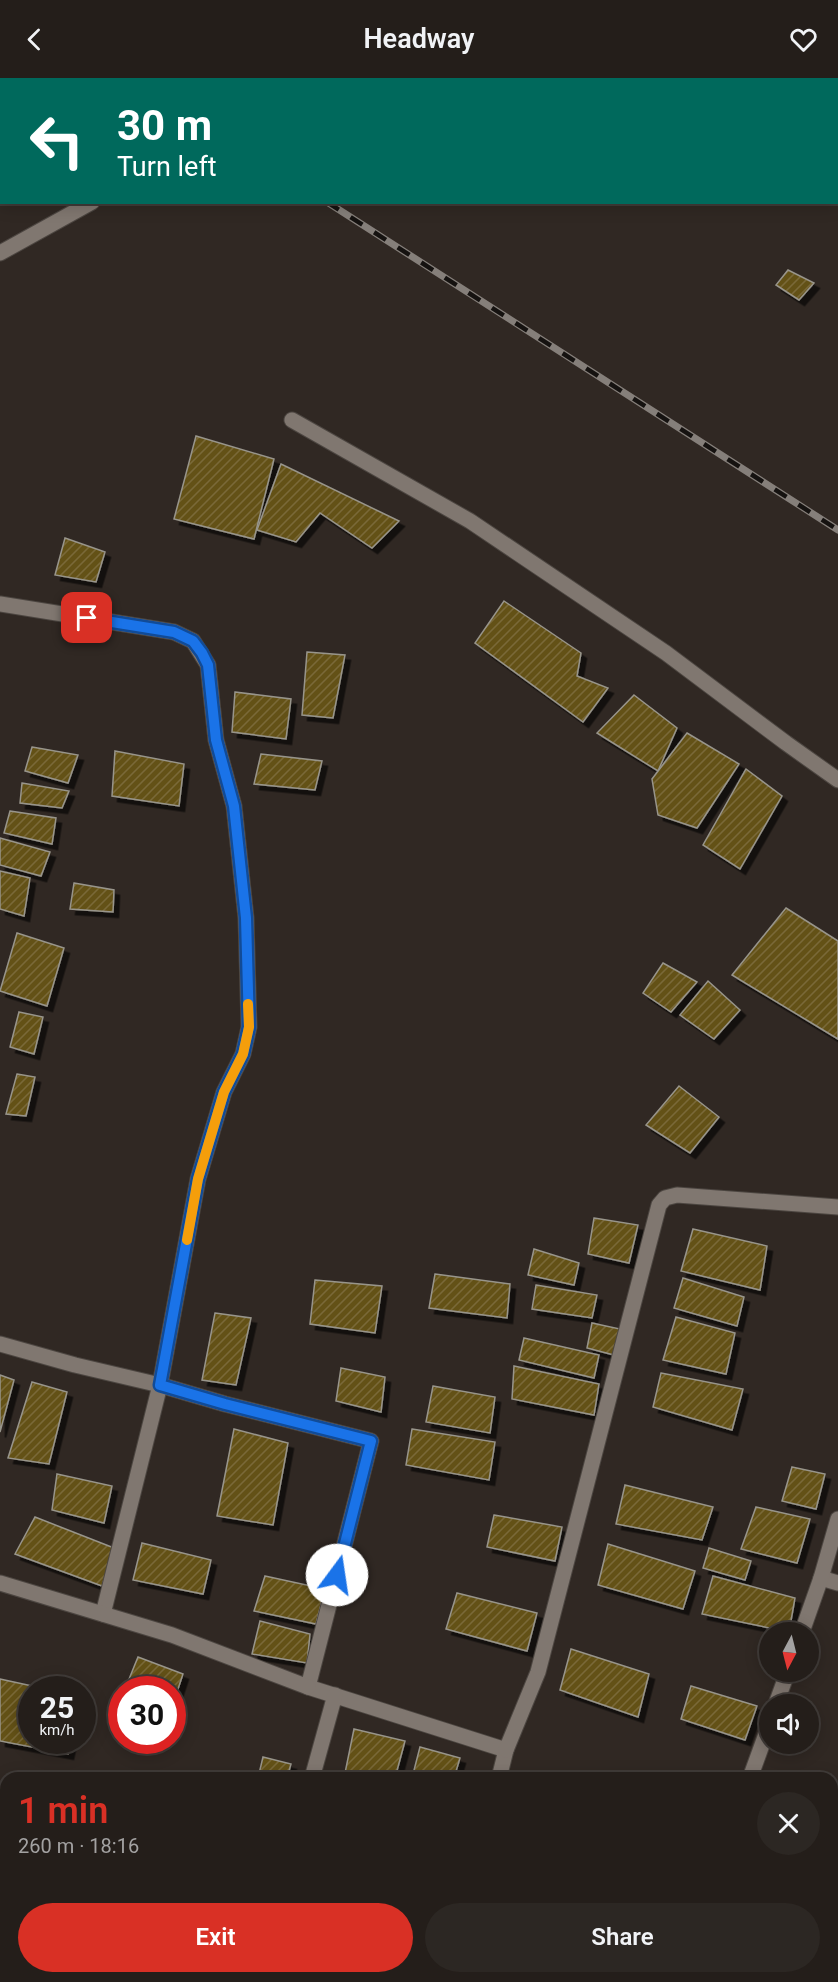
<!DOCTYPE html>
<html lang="en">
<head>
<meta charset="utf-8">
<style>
	body { margin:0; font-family:Roboto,sans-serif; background:#2c2723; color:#f1f3f6; height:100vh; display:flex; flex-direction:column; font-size:22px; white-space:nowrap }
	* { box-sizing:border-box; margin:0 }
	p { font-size:20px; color:#a3a2a2 }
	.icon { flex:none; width:33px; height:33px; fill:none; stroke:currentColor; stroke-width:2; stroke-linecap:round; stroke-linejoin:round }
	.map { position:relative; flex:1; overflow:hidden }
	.side { position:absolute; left:0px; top:1694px; width:838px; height:212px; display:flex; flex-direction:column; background:#241e1a; border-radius:18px 18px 0 0; box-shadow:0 3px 15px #0003,0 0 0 2px #413c39 }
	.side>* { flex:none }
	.guide { position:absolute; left:0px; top:0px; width:838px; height:126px; box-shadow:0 3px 15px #0003,0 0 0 2px #413c39; background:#00695c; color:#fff; overflow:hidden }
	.needle { width:39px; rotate:187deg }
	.fabs { position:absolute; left:759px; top:1544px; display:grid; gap:12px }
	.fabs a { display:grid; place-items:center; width:60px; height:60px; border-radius:50%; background:#241e1a; box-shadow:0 3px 15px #0003,0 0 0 2px #413c39; font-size:30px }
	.speed { position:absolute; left:18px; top:1598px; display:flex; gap:12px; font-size:30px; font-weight:700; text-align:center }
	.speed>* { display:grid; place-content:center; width:78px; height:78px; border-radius:50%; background:#241e1a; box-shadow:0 3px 15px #0003,0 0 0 2px #413c39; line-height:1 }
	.speed small { font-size:15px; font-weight:400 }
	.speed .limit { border:9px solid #d22; background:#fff; color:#111 }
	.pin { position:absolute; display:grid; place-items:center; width:51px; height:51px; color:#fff; margin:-26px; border-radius:12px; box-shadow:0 3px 9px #0006 }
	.me { position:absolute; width:66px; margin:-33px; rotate:14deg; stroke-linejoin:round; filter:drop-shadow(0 0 4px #0008) }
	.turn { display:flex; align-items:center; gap:21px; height:126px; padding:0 18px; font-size:27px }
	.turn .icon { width:78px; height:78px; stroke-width:2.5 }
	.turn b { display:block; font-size:42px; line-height:51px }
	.round { display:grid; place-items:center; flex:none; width:63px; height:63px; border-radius:32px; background:#2c2723 }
	.summary { display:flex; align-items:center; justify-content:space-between; height:102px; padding:0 18px }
	h1 { font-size:36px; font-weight:600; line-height:45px; color:#d93025 }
	.button { display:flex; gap:12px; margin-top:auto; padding:12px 18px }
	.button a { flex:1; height:69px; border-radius:36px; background:#d93025; color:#fff; font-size:24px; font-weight:600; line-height:69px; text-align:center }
	.button a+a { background:#2c2723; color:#f1f3f6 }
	header { display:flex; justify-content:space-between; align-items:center; height:78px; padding:0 18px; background:#241e1a; font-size:27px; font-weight:600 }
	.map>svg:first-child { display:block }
	.building { fill:url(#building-hatch); stroke:#98958b; stroke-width:1.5; filter:url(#shadow) }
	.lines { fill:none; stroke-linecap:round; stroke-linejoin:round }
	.minor-casing { stroke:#4c4641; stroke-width:17 }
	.minor { stroke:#807770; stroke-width:15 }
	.rail-casing { stroke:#857f7a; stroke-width:7 }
	.rail { stroke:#151210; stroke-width:4.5; stroke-dasharray:14; stroke-linecap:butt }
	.route-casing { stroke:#114b97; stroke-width:15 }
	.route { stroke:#1a73e8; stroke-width:10 }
	.slow { stroke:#f59e0b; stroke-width:10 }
</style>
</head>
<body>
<header><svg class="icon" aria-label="back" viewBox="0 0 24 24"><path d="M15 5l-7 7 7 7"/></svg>Headway<svg class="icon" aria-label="heart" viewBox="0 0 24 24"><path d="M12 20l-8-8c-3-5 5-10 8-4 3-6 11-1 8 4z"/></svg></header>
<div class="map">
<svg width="838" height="1904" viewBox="0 0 838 1904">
	<defs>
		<pattern id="building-hatch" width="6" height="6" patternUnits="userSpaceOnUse" patternTransform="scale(1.5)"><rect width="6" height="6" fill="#645118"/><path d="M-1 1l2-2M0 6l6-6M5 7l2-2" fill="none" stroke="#7a6939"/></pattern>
		<filter id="shadow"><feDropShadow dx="5.5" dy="5.5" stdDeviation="0" flood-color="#0009"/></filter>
	</defs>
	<rect width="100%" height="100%" fill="#302823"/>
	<g class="building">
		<path d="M 788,192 L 814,205 L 799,222 L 776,207 Z"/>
		<path d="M 196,358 L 274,381 L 254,461 L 174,441 Z"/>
		<path d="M 281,386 L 399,443 L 372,470 L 320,435 L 296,464 L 257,452 Z"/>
		<path d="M 65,460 L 105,474 L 96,504 L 55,497 Z"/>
		<path d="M 504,523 L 581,575 L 577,598 L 608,610 L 583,644 L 475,565 Z"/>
		<path d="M 307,574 L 345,577 L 333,640 L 302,637 Z"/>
		<path d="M 235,614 L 291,621 L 286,661 L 232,654 Z"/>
		<path d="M 634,617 L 677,650 L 658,693 L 597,655 Z"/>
		<path d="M 687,655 L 739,686 L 697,750 L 658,737 L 652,701 Z"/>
		<path d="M 32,669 L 78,677 L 68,705 L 25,693 Z"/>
		<path d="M 115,673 L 184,686 L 179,728 L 112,718 Z"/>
		<path d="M 261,676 L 322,683 L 315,712 L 254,706 Z"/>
		<path d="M 746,691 L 782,718 L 740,791 L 703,767 Z"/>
		<path d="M 22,705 L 69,713 L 62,730 L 20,725 Z"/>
		<path d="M 10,733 L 56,740 L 52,766 L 4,755 Z"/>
		<path d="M 0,760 L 50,774 L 41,798 L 0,787 Z"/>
		<path d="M 0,793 L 30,800 L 24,838 L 0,831 Z"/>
		<path d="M 74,805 L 114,812 L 113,834 L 70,831 Z"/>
		<path d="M 786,830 L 838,863 L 838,961 L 732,897 Z"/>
		<path d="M 17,855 L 64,870 L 47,928 L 0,913 Z"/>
		<path d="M 663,885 L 697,904 L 671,934 L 643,915 Z"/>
		<path d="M 708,903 L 740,932 L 714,961 L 680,937 Z"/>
		<path d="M 19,934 L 43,939 L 34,976 L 10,969 Z"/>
		<path d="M 17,996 L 35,999 L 26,1038 L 6,1036 Z"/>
		<path d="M 679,1008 L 719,1039 L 690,1075 L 646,1047 Z"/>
		<path d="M 594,1140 L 638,1147 L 629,1185 L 588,1176 Z"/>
		<path d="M 693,1151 L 767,1168 L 760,1212 L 681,1193 Z"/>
		<path d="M 534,1171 L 579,1185 L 574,1207 L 528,1197 Z"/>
		<path d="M 435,1196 L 510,1206 L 507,1240 L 429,1230 Z"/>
		<path d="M 683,1200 L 744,1219 L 737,1248 L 674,1230 Z"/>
		<path d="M 315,1202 L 382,1208 L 375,1255 L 310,1246 Z"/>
		<path d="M 536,1207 L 597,1217 L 592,1240 L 532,1231 Z"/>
		<path d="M 215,1235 L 251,1240 L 236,1307 L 202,1302 Z"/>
		<path d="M 676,1239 L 735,1255 L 726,1296 L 663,1282 Z"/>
		<path d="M 592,1245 L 620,1251 L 614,1277 L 587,1270 Z"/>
		<path d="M 524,1260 L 599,1277 L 594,1300 L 519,1282 Z"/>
		<path d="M 514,1288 L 599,1306 L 594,1337 L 512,1321 Z"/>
		<path d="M 341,1290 L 385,1299 L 381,1334 L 336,1323 Z"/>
		<path d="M 661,1295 L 743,1311 L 732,1352 L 653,1329 Z"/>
		<path d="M 0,1297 L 14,1302 L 0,1354 Z"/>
		<path d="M 32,1304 L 67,1314 L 49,1386 L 8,1380 Z"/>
		<path d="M 433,1308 L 495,1319 L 490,1355 L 426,1344 Z"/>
		<path d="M 234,1351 L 288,1365 L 273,1447 L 217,1438 Z"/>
		<path d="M 412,1351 L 495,1364 L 489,1402 L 406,1387 Z"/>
		<path d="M 792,1389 L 825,1396 L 816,1431 L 782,1423 Z"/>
		<path d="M 57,1396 L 112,1408 L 104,1445 L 52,1432 Z"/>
		<path d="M 625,1407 L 713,1429 L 702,1462 L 616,1446 Z"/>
		<path d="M 756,1429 L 810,1441 L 797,1485 L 741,1471 Z"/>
		<path d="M 494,1437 L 562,1449 L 555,1483 L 487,1469 Z"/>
		<path d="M 35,1439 L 114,1470 L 102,1508 L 15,1476 Z"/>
		<path d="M 142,1465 L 211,1482 L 203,1516 L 133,1502 Z"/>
		<path d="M 608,1466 L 695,1493 L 683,1531 L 598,1507 Z"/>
		<path d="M 709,1470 L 751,1483 L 745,1502 L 703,1490 Z"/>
		<path d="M 265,1498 L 325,1511 L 316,1546 L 254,1533 Z"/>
		<path d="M 713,1498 L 795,1520 L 789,1554 L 702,1536 Z"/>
		<path d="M 457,1515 L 537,1535 L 527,1573 L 446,1551 Z"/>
		<path d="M 260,1543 L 310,1556 L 307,1585 L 252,1576 Z"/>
		<path d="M 571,1571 L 649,1596 L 638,1639 L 560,1612 Z"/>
		<path d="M 138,1579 L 183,1596 L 172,1629 L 172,1611 L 125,1611 Z"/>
		<path d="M 0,1601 L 46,1611 L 32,1611 L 32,1662 L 71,1662 L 68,1676 L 0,1663 Z"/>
		<path d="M 691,1608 L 757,1628 L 745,1662 L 681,1641 Z"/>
		<path d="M 354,1651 L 405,1663 L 395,1700 L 359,1700 L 345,1695 Z"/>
		<path d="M 420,1669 L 460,1680 L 454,1700 L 412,1700 Z"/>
		<path d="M 263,1679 L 291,1686 L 287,1700 L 258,1700 Z"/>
		<path d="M 832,1891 L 838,1893 L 835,1904 L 743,1904 L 733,1900 L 832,1899 Z"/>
		<path d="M 75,1899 L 113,1899 L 112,1904 L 73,1904 Z"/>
		<path d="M 132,1899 L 167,1899 L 165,1904 L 130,1904 Z"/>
		<path d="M 213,1899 L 245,1899 L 244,1904 L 211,1904 Z"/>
		<path d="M 281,1899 L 330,1899 L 329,1904 L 290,1904 Z"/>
		<path d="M 341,1899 L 357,1899 L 371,1904 L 339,1904 Z"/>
		<path d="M 526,1899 L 575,1899 L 574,1904 L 525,1904 Z"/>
	</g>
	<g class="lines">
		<g class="minor-casing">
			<g id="minor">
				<path d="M 260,2 L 263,0"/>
				<path d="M 0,175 L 92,124"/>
				<path d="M 292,342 L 470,443 L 666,575 L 786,665 L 838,702"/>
				<path d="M 0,526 L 174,554 L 193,563 L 208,587 L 216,662 L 234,728 L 246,840 L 249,949 L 243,976 L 224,1014 L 198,1101 L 160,1307 L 103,1536"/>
				<path d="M 0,1266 L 75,1287 L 160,1307 L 225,1326 L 371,1363 L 308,1609 L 506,1672 L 499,1700"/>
				<path d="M 821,1500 L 838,1505"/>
				<path d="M 0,1505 L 172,1557 L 308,1609"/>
				<path d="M 802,1554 L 821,1500 L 838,1441"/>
				<path d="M 776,1626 L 788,1593"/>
				<path d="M 506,1672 L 538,1594 L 659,1127 L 665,1120 L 677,1117 L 838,1129"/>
				<path d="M 312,1700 L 335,1617"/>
				<path d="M 750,1700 L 770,1645"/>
				<path d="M 832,1739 L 838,1740"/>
				<path d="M 256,1904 L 258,1899"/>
				<path d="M 450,1904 L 451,1899"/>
				<path d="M 705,1904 L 706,1899"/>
			</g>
		</g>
		<use href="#minor" class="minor"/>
		<g class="rail-casing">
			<g id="rail">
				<path d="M 139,0 L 141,2"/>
				<path d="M 327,124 L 838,452"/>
			</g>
		</g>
		<use href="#rail" class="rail"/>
	</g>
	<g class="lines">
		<g class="route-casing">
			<path id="route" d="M 87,540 L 174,554 L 193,563 L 202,575 L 208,587 L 216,662 L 234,728 L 246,840 L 249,949 L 243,976 L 224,1014 L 198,1101 L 160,1307 L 225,1326 L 371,1363 L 337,1497"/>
		</g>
		<use href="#route" class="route"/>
		<path class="slow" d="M 187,1162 L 198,1101 L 224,1014 L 243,976 L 249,949 L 248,926"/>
	</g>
</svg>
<div class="fabs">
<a><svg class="needle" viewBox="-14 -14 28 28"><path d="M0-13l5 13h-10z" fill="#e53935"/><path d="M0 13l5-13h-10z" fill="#a3a2a2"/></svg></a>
<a><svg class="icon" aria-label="sound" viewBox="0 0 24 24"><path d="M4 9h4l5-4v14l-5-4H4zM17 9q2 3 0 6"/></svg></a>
</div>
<div class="speed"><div>25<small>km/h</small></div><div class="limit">30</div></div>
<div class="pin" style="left:87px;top:540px;background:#d93025"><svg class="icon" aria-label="arrive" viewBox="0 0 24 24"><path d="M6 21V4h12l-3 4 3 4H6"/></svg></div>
<svg class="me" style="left:337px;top:1497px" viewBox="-20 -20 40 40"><circle r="19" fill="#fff"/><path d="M0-13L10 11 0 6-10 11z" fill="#1a73e8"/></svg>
<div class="guide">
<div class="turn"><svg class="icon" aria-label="left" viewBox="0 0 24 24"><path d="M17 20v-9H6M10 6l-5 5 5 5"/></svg><div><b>30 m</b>Turn left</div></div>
</div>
<section class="side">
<div class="summary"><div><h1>1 min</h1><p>260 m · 18:16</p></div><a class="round"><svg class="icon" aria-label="close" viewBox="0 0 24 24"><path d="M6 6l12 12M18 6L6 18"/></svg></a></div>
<div class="button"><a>Exit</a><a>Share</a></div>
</section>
</div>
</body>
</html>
